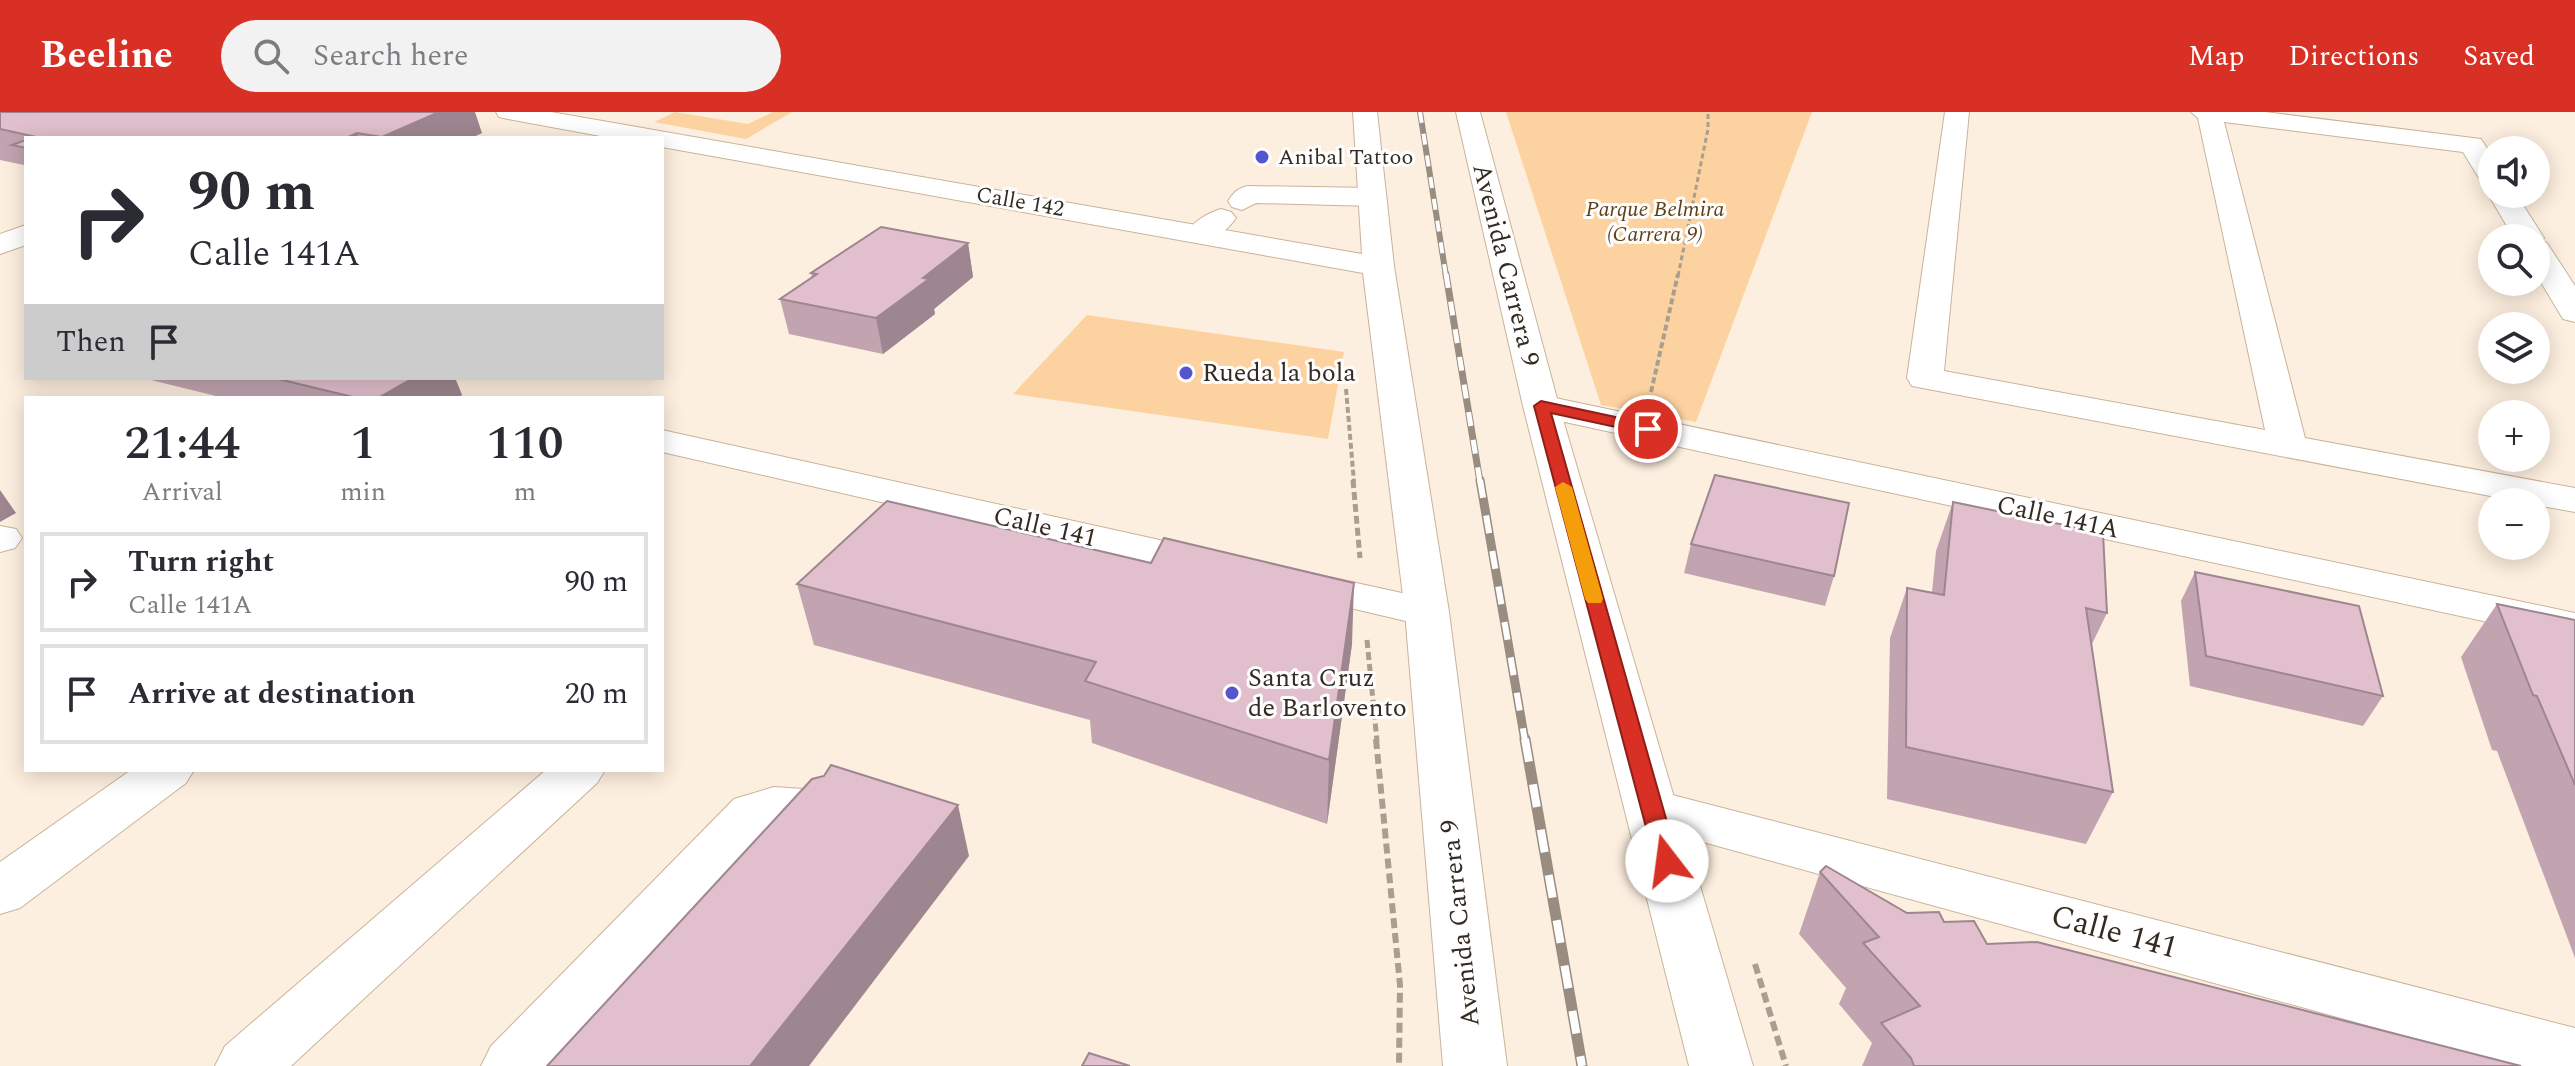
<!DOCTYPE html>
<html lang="en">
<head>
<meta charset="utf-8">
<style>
	body { margin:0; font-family:Spectral,serif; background:#f2f2f3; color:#2b2b33; height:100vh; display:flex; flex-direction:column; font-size:30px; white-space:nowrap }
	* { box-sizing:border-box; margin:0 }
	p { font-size:26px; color:#7c7c81 }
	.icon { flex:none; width:44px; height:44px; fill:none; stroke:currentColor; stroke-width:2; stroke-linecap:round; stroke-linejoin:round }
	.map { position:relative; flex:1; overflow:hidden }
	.sheet { position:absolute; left:24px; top:284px; width:640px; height:376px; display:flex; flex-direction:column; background:#fff; border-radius:0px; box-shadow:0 4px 20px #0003 }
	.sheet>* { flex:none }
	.hud { position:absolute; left:24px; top:24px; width:640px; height:244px; border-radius:0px; box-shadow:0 4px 20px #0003; background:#fff; color:#2b2b33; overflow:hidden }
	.fabs { position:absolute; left:2478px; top:24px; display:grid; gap:16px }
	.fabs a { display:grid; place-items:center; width:72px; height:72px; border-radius:50%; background:#fff; box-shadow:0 4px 20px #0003; font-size:40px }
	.pin { position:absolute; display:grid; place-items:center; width:68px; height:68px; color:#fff; margin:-34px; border:4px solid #fff; border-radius:50%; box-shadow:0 2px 8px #0007 }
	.me { position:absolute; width:88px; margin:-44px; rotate:345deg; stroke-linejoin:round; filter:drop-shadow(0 0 6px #0008) }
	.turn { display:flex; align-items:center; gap:28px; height:168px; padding:0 32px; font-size:36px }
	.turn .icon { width:104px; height:104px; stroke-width:2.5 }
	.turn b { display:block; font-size:56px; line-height:68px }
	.then { display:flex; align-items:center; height:76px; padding:0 32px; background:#0003; gap:16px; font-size:30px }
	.eta { display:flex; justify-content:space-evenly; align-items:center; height:136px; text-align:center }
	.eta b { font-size:48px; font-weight:600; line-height:56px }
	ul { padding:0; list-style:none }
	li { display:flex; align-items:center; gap:24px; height:100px; margin:0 16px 12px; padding:0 16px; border:4px solid #e1e1e2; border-radius:0px }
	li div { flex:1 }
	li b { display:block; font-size:30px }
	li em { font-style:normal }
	header { display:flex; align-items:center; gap:48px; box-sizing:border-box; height:112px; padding:0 40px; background:#d93025; color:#fff }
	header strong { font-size:38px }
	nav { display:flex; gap:44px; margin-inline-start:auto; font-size:28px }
	.search { width:560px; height:72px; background:#f2f2f3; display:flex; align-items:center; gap:20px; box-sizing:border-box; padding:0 28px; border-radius:44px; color:#7c7c81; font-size:30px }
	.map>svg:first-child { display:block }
	.green { fill:#fcd2a1 }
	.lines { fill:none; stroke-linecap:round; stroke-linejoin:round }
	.minor-casing { stroke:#c9b399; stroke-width:2 }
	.major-casing { stroke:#c9b399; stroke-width:2 }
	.path-far3 { stroke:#a99e90; stroke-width:3; stroke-dasharray:5 3; stroke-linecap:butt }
	.path-far2 { stroke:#a99e90; stroke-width:4; stroke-dasharray:6 3; stroke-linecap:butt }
	.path-far1 { stroke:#a99e90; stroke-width:5; stroke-dasharray:8 4; stroke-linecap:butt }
	.path { stroke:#a99e90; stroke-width:6; stroke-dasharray:10 5; stroke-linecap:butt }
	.minor { fill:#fff; fill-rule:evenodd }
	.major { fill:#fff; fill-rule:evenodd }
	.rail-far3-casing { stroke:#988d80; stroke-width:6 }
	.rail-far2-casing { stroke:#988d80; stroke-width:7 }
	.rail-far1-casing { stroke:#988d80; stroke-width:9 }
	.rail-casing { stroke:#988d80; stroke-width:11 }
	.rail-far3 { stroke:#fefefe; stroke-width:4; stroke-dasharray:11; stroke-linecap:butt }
	.rail-far2 { stroke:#fefefe; stroke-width:5; stroke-dasharray:14; stroke-linecap:butt }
	.rail-far1 { stroke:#fefefe; stroke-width:6; stroke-dasharray:18; stroke-linecap:butt }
	.rail { stroke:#fefefe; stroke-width:8; stroke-dasharray:23; stroke-linecap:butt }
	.wall { fill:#c2a4b0 }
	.shaded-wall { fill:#9e8690 }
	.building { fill:#e1bfcd; stroke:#9e8690; stroke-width:2 }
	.route { fill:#d93025; stroke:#8d1f18; stroke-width:2 }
	.slow { fill:#f59e0b }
	.poi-dot { fill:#5556cd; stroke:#fefefe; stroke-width:3 }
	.labels { text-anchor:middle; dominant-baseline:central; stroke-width:6; stroke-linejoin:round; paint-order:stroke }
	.far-poi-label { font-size:22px; fill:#342c22; stroke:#fefefe; text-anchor:start }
	.far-street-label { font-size:22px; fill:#342c22; stroke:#fefefe }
	.far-park-label { font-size:22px; font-style:italic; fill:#5e3f16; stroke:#fefefe }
	.street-label { font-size:26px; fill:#342c22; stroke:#fefefe }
	.poi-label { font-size:26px; fill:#342c22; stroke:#fefefe; text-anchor:start }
	.near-street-label { font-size:32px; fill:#342c22; stroke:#fefefe }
</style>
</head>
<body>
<header>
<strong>Beeline</strong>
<div class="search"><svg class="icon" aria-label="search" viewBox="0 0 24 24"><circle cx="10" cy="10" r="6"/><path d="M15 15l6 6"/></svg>Search here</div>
<nav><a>Map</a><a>Directions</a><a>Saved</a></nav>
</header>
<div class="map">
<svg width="2575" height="954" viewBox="0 0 2575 954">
	<rect width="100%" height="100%" fill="#fdefdf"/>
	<g class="green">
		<path d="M 675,0 L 748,12 L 773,0 L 792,0 L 746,27 L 654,10 Z"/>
		<path d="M 1506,0 L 1812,0 L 1696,310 L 1601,293 Z"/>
		<path d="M 1087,203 L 1344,240 L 1328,327 L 1013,282 Z"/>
	</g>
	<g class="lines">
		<g class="minor-casing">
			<g id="minor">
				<path d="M 1945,0 L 1969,0 L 1944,259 L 2265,318 L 2198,6 L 2191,0 L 2265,0 L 2481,27 L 2492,44 L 2492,73 L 2482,71 L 2463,40 L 2224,10 L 2305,326 L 2575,376 L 2575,400 L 2536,393 L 2536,390 L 2522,390 L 1912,274 L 1907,266 Z"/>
				<path d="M 1248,74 L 1372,76 L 1382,79 L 1386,85 L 1382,91 L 1372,94 L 1256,91 L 1242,98 L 1232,95 L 1228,89 C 1234,80 1238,76 1248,74 Z"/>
				<path d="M 2492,76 L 2492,82 L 2516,82 L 2544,126 L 2542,129 L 2547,131 L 2575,174 L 2575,210 L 2563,207 L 2536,162 L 2536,126 L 2514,126 L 2488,82 Z"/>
				<path d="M 1221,97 L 1231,100 L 1236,106 C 1225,122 1208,133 1189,128 L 1185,122 C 1193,110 1207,101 1221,97 Z"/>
				<path d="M 26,113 L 26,133 L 0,142 L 0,122 Z"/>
				<path d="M 1541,283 L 2575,501 L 2575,529 L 1528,302 L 1523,294 L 1528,286 Z"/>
				<path d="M 662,318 L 1214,440 L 1229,444 L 1236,453 L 1229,462 L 1214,466 L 662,340 Z"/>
				<path d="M 0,414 L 16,417 L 22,426 L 15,436 L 0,440 Z"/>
				<path d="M 1297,458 L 1443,490 L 1449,500 L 1443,510 L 1427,514 L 1282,480 L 1275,471 L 1282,462 Z"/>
				<path d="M 131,658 L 194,658 L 186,671 L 20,796 L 0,802 L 0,750 Z"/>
				<path d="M 546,658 L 605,658 L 597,671 L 291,954 L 215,954 L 225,934 Z"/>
				<path d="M 774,675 L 819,678 L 838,684 L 845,698 L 838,712 L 819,718 L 772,715 L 553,954 L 481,954 L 491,934 L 734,687 Z"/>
				<path d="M 1653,678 L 2575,916 L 2575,954 L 2515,954 L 1634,711 L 1627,697 L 1634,683 Z"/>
			</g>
		</g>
		<g class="major-casing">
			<g id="major">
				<path d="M 496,0 L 551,0 L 1362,142 L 1353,0 L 1377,0 L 1394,154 L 1449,500 L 1507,954 L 1443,954 L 1405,500 L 1363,161 L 662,35 L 662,26 L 611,26 L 508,7 L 499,5 Z"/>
				<path d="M 1456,0 L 1480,0 L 1559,294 L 1753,954 L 1689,954 L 1523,294 Z"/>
			</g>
		</g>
		<path class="path-far3" d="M 1678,164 L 1708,17 L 1708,0"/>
		<g class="path-far2">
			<path d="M 1346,277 L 1354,370"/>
			<path d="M 1651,280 L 1678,162"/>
		</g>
		<g class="path-far1">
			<path d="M 1353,368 L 1360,446"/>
			<path d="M 1367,528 L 1377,629"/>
		</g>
		<g class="path">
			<path d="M 1376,627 L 1400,873 L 1399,954"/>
			<path d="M 1755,852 L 1786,954"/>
		</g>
		<use href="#minor" class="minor"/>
		<use href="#major" class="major"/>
		<g class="rail-far3-casing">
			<path id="rail-far3" d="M 1420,0 L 1446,164"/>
		</g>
		<g class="rail-far2-casing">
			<path id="rail-far2" d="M 1446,162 L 1480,370"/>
		</g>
		<g class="rail-far1-casing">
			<path id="rail-far1" d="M 1480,368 L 1525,629"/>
		</g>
		<g class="rail-casing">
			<path id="rail" d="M 1525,627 L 1582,954"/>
		</g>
		<use href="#rail-far3" class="rail-far3"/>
		<use href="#rail-far2" class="rail-far2"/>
		<use href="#rail-far1" class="rail-far1"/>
		<use href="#rail" class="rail"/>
	</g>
	<g class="wall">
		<path d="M 0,0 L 482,21 L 471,26 L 26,26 L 26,58 L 24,53 L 0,48 Z"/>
		<path d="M 968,131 L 973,165 L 934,197 L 935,202 L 883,242 L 789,222 L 780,187 L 812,166 L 811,161 Z"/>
		<path d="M 143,266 L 455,266 L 462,283 L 458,286 L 224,286 Z"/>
		<path d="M 1953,390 L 2107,501 L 2091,534 L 2113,680 L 2086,732 L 1887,687 L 1890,526 L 1907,476 L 1932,480 L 1936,439 Z"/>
		<path d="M 1691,432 L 1834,464 L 1825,494 L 1684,461 Z"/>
		<path d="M 1151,451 L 1352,532 L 1327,712 L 1092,631 L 1090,608 L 814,533 L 797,472 Z"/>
		<path d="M 2195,460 L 2383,584 L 2363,614 L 2190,574 L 2181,489 Z"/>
		<path d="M 2497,492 L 2575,508 L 2575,846 L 2497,639 L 2492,638 L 2461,545 Z"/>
		<path d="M 1820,760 L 1907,801 L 1944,810 L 1987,832 L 2521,954 L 1862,954 L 1872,931 L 1839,892 L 1846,876 L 1799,822 Z"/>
	</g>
	<g class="shaded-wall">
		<path d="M 439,0 L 475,0 L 482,21 L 471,26 L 383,26 L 382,25 Z"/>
		<path d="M 357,21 L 359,26 L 346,26 Z"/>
		<path d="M 968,131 L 973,165 L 934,197 L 935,202 L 883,242 L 876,206 L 923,166 Z"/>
		<path d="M 413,266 L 455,266 L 462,283 L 458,286 L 378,286 Z"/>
		<path d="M 0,378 L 16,401 L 0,410 Z"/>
		<path d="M 1354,471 L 1352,532 L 1327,712 L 1329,648 Z"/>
		<path d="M 958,693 L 969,744 L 809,954 L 750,954 Z"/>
	</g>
	<g class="building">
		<path d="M 0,0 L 439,0 L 382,25 L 357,21 L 346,26 L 33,26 L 36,25 L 0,17 Z"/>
		<path d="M 26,28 L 26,36 L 12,33 Z"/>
		<path d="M 881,115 L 968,131 L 923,166 L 929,167 L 876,206 L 780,187 L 817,162 L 811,161 Z"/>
		<path d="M 274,266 L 413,266 L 378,286 L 357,286 Z"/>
		<path d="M 1715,363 L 1849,391 L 1834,464 L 1691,432 Z"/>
		<path d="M 887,389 L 1151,451 L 1164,426 L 1354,471 L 1329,648 L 1085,569 L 1096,550 L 797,472 Z"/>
		<path d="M 1953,390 L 2103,421 L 2107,501 L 2086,496 L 2113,680 L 1906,635 L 1907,476 L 1944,483 Z"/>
		<path d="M 2195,460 L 2359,494 L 2383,584 L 2206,544 Z"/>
		<path d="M 2497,492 L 2575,508 L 2575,673 L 2537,584 L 2533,583 Z"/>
		<path d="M 831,653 L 958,693 L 750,954 L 547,954 L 812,667 L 824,664 Z"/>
		<path d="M 1826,754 L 1907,801 L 1939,800 L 1944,810 L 1974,809 L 1987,832 L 2037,830 L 2521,954 L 1914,954 L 1911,946 L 1881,911 L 1920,894 L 1863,831 L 1879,825 L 1820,760 Z"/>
		<path d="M 1089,941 L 1130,954 L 1082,954 Z"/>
	</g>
	<path class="route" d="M 1541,289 L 1648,312 L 1656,317 L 1648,322 L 1551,301 L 1678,749 L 1675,755 L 1667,758 L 1659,755 L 1655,749 L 1534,294 Z"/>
	<path class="slow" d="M 1563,370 L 1572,375 L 1603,487 L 1601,491 L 1588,491 L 1585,487 L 1555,375 Z"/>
	<g class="poi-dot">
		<circle cx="1262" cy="45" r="8"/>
		<circle cx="1186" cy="261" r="8"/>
		<circle cx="1232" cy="581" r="8"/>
	</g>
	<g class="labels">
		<g class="far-poi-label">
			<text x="1278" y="45">Anibal Tattoo</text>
		</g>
		<g class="far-street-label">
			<text transform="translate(1020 90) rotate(10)">Calle 142</text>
		</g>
		<g class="far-park-label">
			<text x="1655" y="97">Parque Belmira<tspan x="1655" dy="25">(Carrera 9)</tspan></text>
		</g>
		<g class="street-label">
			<text transform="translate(1506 153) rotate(76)">Avenida Carrera 9</text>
			<text transform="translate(2058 405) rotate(12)">Calle 141A</text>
			<text transform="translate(1045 415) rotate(13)">Calle 141</text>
			<text transform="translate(1460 811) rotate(-96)">Avenida Carrera 9</text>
		</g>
		<g class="poi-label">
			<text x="1202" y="261">Rueda la bola</text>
			<text x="1248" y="566">Santa Cruz<tspan x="1248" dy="30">de Barlovento</tspan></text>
		</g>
		<g class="near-street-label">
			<text transform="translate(2114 820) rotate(15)">Calle 141</text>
		</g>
	</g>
</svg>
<div class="fabs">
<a><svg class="icon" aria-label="sound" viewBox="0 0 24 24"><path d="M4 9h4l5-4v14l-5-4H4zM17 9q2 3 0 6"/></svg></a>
<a><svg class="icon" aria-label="search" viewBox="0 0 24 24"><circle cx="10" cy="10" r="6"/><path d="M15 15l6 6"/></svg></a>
<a><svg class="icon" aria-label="layers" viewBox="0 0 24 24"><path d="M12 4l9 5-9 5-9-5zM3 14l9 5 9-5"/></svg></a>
<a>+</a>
<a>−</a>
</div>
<div class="pin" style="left:1648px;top:317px;background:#d93025"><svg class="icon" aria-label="arrive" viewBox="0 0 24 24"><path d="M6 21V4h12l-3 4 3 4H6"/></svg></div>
<svg class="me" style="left:1667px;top:749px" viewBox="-20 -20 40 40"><circle r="19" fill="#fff"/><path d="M0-13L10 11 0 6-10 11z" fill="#d93025"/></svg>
<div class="hud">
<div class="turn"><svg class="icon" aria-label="right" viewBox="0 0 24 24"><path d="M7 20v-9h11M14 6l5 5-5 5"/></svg><div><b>90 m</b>Calle 141A</div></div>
<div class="then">Then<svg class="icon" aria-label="arrive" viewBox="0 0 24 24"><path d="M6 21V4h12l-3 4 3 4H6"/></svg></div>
</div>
<section class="sheet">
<div class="eta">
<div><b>21:44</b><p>Arrival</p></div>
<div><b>1</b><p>min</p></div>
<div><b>110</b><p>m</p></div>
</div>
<ul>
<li><svg class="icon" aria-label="right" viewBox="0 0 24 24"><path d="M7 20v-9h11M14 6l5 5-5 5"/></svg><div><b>Turn right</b><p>Calle 141A</p></div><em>90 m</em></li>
<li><svg class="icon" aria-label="arrive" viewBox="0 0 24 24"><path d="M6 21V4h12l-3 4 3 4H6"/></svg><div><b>Arrive at destination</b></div><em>20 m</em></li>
</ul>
</section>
</div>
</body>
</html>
